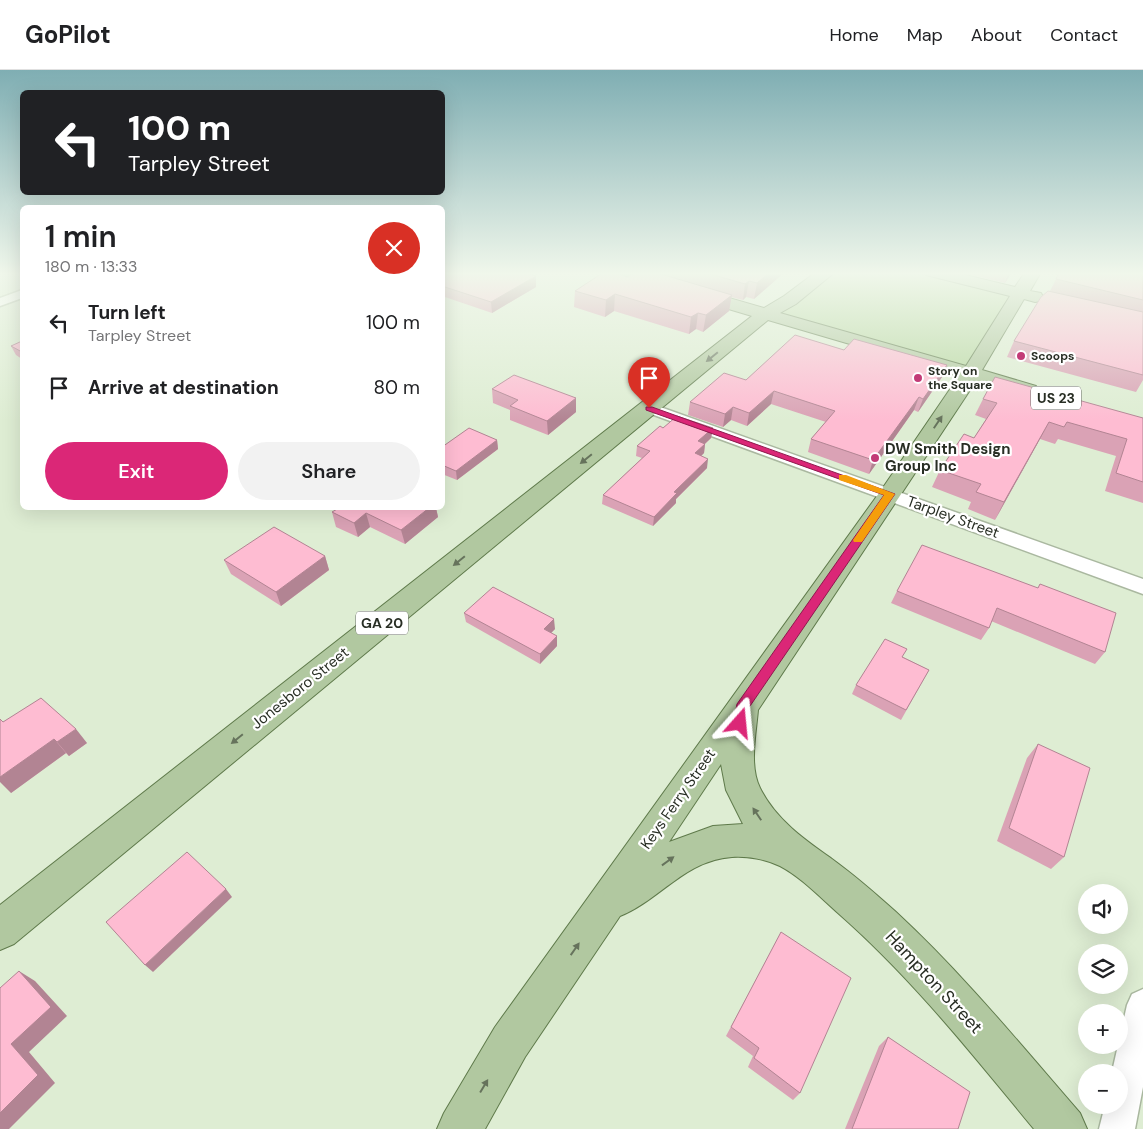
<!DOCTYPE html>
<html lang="en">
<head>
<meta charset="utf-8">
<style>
	body { margin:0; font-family:"DM Sans",sans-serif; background:#f2f2f2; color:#202124; height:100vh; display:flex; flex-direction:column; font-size:19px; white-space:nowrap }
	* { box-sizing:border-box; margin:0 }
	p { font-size:16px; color:#757577 }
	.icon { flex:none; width:28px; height:28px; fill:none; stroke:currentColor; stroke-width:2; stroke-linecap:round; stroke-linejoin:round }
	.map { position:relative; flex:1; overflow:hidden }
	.drawer { position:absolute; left:20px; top:135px; width:425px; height:305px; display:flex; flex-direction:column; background:#fff; border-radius:8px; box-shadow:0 5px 20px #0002 }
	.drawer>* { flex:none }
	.guide { position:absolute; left:20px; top:20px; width:425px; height:105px; border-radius:8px; box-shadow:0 5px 20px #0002; background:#202124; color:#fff; overflow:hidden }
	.tools { position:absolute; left:1078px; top:814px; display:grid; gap:10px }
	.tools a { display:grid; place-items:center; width:50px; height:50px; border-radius:50%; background:#fff; box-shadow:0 5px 20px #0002; font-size:25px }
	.pin { position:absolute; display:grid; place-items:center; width:42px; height:42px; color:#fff; margin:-51px -21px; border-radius:50% 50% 50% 0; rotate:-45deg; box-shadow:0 0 5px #0007 }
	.pin .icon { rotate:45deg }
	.me { position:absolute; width:55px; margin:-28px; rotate:18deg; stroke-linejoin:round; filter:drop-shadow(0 0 4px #0008) }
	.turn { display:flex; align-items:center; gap:18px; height:105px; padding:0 25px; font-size:22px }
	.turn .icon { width:65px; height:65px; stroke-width:2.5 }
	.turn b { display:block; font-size:35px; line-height:42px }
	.round { display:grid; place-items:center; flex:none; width:52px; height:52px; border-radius:26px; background:#f2f2f2 }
	.headline { display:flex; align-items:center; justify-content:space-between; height:85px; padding:0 25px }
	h1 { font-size:30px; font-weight:600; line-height:38px }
	.cta { display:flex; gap:10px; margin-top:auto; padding:10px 25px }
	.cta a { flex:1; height:58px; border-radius:30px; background:#db2777; color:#fff; font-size:20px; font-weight:600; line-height:58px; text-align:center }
	.cta a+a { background:#f2f2f2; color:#202124 }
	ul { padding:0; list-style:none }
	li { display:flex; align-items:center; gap:15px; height:65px; padding:0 25px }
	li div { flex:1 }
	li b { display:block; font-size:19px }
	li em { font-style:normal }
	header { display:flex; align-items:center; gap:30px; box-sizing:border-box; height:70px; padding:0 25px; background:#fff; border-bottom:1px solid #e0e0e0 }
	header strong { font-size:24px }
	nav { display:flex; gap:28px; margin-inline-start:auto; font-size:18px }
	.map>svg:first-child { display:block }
	.green { fill:#b9d8a3 }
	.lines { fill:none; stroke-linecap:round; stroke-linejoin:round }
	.minor-casing { stroke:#aab8a0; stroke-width:3 }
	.primary-casing { stroke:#5f7a4b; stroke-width:2 }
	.minor { fill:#fff; fill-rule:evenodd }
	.primary { fill:#b1c8a0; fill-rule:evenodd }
	.wall { fill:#daa2b5 }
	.shaded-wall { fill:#b28493 }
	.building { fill:#febcd2; stroke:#b28493 }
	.oneway { fill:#66735c }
	.route { fill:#db2777; stroke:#8e194d }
	.slow { fill:#f59e0b }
	.poi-dot { fill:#c33b77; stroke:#fff; stroke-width:2 }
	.labels { text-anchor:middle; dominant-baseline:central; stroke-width:4.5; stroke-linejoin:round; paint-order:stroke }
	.far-poi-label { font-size:12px; font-weight:bold; fill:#282e24; stroke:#fff; text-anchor:start }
	.shield { fill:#fff; stroke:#686d66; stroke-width:1 }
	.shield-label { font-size:14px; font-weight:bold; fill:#282e24 }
	.poi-label { font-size:15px; font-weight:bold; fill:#282e24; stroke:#fff; text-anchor:start }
	.street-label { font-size:15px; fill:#282e24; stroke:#fff }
	.near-street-label { font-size:18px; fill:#282e24; stroke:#fff }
</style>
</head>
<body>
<header>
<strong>GoPilot</strong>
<nav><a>Home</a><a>Map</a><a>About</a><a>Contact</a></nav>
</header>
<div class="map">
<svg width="1143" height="1059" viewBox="0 0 1143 1059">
	<rect width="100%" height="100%" fill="#deedd3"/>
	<path class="green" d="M 818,202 L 932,202 L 1018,223 L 970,303 L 764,245 Z"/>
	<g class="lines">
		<g class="minor-casing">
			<g id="minor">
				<path d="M 22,220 L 22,228 L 0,236 L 0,228 Z"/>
				<path d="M 649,333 L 1143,509 L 1143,524 L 643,341 L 641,338 L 643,335 Z"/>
				<path d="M 1143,919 L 1143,1017 L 1135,1059 L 1099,1059 L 1105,1035 L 1119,1035 L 1119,1002 L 1112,1002 L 1127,935 L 1132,924 Z"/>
			</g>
		</g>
		<g class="primary-casing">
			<path id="primary" d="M 612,202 L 639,202 L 764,238 L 784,226 L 816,202 L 835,202 L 796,234 L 780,243 L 966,296 L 1010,226 L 926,205 L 924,202 L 953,202 L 1015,217 L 1025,202 L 1041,202 L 1030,221 L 1041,223 L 1043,227 L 1041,231 L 1035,232 L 1024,229 L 982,300 L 1036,316 L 1039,320 L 1036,324 L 1029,326 L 976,311 L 758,640 C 756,664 749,696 760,718 C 776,750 805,770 832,789 C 854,805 876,824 896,842 C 963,904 1020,974 1080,1043 L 1087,1059 L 1034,1059 C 972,984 912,908 838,843 C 820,827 801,807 780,796 C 766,789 747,786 732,787 C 685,790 660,830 620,846 L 525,987 L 485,1059 L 437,1059 L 444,1043 L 495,957 L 882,419 L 959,306 L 768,250 L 14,874 L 0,880 L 0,835 L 752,246 L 614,205 ZM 721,694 L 726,720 L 743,754 L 713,756 L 669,772 Z"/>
		</g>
		<use href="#minor" class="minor"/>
		<use href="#primary" class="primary"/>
	</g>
	<g class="wall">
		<path d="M 442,202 L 536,217 L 492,243 L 442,226 Z"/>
		<path d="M 635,202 L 785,202 L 754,229 L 746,227 L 743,230 L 731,227 L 729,241 L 703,262 L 696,259 L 689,264 L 614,241 L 605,247 L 574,237 L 575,221 L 628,207 Z"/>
		<path d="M 960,202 L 1012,202 L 1005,213 Z"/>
		<path d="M 1143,202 L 1143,310 L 1136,322 L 1007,287 L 1014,271 L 1050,221 L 1056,209 Z"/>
		<path d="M 22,271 L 22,289 L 16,285 L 11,276 Z"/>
		<path d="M 844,280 L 947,295 L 942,307 L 918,342 L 914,340 L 869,404 L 808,382 L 811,369 L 826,352 L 771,334 L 747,356 L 731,350 L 723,357 L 688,345 L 690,332 L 746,310 Z"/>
		<path d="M 492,319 L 576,328 L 576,342 L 548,365 L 510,350 L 510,340 L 493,333 Z"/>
		<path d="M 983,329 L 1143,348 L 1143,433 L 1105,421 L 1116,386 L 1058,369 L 1055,374 L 1040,369 L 995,450 L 968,439 L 971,432 L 932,417 L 940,400 L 974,368 L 986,349 L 975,345 Z"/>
		<path d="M 663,358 L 713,358 L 711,368 L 705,374 L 704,383 L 701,386 L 707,398 L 676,429 L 676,433 L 653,456 L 602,434 L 603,425 L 642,388 L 636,386 L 637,376 Z"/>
		<path d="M 497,370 L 498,379 L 457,410 L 442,404 L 442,377 Z"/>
		<path d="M 339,438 L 436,438 L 438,447 L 405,474 L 370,457 L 358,467 L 336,457 L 332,442 Z"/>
		<path d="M 325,486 L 329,500 L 281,536 L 231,504 L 224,490 Z"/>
		<path d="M 1040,514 L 1105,582 L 1095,594 L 991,551 L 989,558 L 981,570 L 891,533 L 897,521 L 1038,518 Z"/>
		<path d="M 464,543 L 555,559 L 551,563 L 557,576 L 540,594 L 466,552 Z"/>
		<path d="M 903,587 L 929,600 L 901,650 L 852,624 L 856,615 Z"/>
		<path d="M 3,652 L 87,673 L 69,686 L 66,683 L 11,723 Z"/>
		<path d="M 1038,674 L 1064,787 L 1051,799 L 997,771 L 1027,688 Z"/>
		<path d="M 781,862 L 800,1023 L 793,1030 L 748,997 L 753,986 L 726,966 Z"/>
		<path d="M 888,967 L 958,1059 L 845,1059 L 879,976 Z"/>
	</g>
	<g class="shaded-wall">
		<path d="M 770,202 L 785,202 L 754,229 L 757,213 Z"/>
		<path d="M 1009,202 L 1012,202 L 1005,213 Z"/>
		<path d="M 536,206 L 536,217 L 492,243 L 491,232 Z"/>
		<path d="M 749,211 L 746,227 L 743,230 L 745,214 Z"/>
		<path d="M 615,224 L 614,241 L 605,247 L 606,230 Z"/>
		<path d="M 732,225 L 729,241 L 703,262 L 706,245 Z"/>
		<path d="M 698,243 L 696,259 L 689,264 L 691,247 Z"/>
		<path d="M 947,295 L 942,307 L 918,342 L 923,329 Z"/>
		<path d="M 774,321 L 771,334 L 747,356 L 749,343 Z"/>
		<path d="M 919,327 L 914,340 L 869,404 L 873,390 Z"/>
		<path d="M 576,328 L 576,342 L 548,365 L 547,351 Z"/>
		<path d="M 733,337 L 731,350 L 723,357 L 725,344 Z"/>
		<path d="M 1049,352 L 1040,369 L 995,450 L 1004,432 Z"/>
		<path d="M 713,358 L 711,368 L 697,381 L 698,371 Z"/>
		<path d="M 497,370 L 498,379 L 457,410 L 456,401 Z"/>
		<path d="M 705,374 L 704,383 L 694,393 L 695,383 Z"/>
		<path d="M 708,389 L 707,398 L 676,429 L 676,433 L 653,456 L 654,447 L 674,422 Z"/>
		<path d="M 429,438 L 436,438 L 438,447 L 405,474 L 401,460 Z"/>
		<path d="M 366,443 L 370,457 L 358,467 L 354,453 Z"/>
		<path d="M 325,486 L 329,500 L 281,536 L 276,522 Z"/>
		<path d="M 554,549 L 555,559 L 545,569 L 544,559 Z"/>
		<path d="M 557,566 L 557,576 L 540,594 L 540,584 Z"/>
		<path d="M 76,659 L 87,673 L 69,686 L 57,672 Z"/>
		<path d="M 54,669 L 66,683 L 11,723 L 0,712 L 0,707 Z"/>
		<path d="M 226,819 L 232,827 L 153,902 L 145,895 Z"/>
		<path d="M 19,901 L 35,911 L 67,946 L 29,982 L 55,1013 L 9,1059 L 0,1059 L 0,1043 L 11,974 Z"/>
	</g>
	<g class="building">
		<path d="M 442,202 L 523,202 L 536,206 L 491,232 L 442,216 Z"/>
		<path d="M 604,202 L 612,202 L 628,207 L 635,202 L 654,202 L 732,225 L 706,245 L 698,243 L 691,247 L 615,224 L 606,230 L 575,221 Z"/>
		<path d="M 704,202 L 770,202 L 757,213 L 749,211 L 745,214 Z"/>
		<path d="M 1059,202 L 1143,202 L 1143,230 L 1056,209 Z"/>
		<path d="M 1048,221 L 1143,242 L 1143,305 L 1014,271 L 1041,227 Z"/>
		<path d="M 795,265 L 844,280 L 854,269 L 947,295 L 923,329 L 919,327 L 873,390 L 811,369 L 835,341 L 774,321 L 749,343 L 733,337 L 725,344 L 690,332 L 724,303 L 746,310 Z"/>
		<path d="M 22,271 L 22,282 L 11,276 Z"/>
		<path d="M 514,305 L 576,328 L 547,351 L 510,336 L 518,330 L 492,319 Z"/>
		<path d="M 995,307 L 1143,348 L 1143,412 L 1116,403 L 1127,369 L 1067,352 L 1064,357 L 1049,352 L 1004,432 L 976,422 L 981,414 L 940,400 L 964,364 L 974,368 L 997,333 L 983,329 Z"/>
		<path d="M 677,346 L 713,358 L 698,371 L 705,374 L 695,383 L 708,389 L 674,422 L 677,423 L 654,447 L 603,425 L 650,381 L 637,376 L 660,356 L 663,358 Z"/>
		<path d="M 469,358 L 497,370 L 456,401 L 442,395 L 442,377 Z"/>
		<path d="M 339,438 L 429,438 L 401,460 L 366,443 L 354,453 L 332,442 Z"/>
		<path d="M 274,457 L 325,486 L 276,522 L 224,490 Z"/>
		<path d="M 922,475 L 1038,518 L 1040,514 L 1116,543 L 1105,582 L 997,538 L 989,558 L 897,521 Z"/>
		<path d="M 493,517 L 554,549 L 544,559 L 557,566 L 540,584 L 464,543 Z"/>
		<path d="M 885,569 L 907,579 L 902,587 L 929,600 L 906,640 L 856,615 Z"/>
		<path d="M 41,628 L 76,659 L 57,672 L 54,669 L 0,707 L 0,649 L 3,652 Z"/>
		<path d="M 1038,674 L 1090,698 L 1064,787 L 1009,758 Z"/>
		<path d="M 187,782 L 226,819 L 145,895 L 106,852 Z"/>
		<path d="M 781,862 L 851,908 L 800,1023 L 754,988 L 759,978 L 731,957 Z"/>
		<path d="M 19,901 L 51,937 L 11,974 L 38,1005 L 0,1043 L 0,918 Z"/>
		<path d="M 888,967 L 970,1022 L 958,1059 L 852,1059 Z"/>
	</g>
	<defs><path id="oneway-solid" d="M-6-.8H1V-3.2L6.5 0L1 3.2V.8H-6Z" transform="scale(1.25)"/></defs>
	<g class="oneway">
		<use href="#oneway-solid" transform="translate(712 287) rotate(141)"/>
		<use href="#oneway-solid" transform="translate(938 352) rotate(-56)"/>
		<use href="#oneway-solid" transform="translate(586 389) rotate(141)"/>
		<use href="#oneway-solid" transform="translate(459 491) rotate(141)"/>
		<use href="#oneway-solid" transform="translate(237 669) rotate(141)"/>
		<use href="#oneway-solid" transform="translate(757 744) rotate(-124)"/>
		<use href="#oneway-solid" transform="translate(668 791) rotate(-36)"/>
		<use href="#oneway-solid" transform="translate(575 879) rotate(-55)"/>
		<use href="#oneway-solid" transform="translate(484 1016) rotate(-59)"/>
	</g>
	<linearGradient id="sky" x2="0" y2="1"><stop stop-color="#7faeb3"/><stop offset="0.58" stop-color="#f0f7eb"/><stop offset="1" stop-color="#f0f7eb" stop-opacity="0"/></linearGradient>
	<rect width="1143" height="351" fill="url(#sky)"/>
	<path class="route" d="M 646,337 L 652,337 L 895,424 L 748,639 L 747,653 L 740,658 L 733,653 L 737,634 L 884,425 L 646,340 Z"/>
	<path class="slow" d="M 839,405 L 846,405 L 895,424 L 862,472 L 854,472 L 853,470 L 884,425 L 839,410 Z"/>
	<g class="poi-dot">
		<circle cx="1021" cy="286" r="5"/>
		<circle cx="918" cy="308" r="5"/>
		<circle cx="875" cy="388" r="5"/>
	</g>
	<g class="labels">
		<g class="far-poi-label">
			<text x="1031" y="286">Scoops</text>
			<text x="928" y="301">Story on<tspan x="928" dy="14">the Square</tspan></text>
		</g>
		<g class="shield">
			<rect x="1031" y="316.5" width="50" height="23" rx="4"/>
			<rect x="356" y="541.5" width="52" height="23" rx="4"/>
		</g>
		<g class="shield-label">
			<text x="1056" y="328">US 23</text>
			<text x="382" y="553">GA 20</text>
		</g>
		<g class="poi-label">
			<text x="885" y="379">DW Smith Design<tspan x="885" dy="17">Group Inc</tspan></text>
		</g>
		<g class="street-label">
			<text transform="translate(953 447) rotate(20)">Tarpley Street</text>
			<text transform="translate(300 618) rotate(-39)">Jonesboro Street</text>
			<text transform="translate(678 729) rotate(-55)">Keys Ferry Street</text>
		</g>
		<g class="near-street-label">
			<text transform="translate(934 912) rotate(47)">Hampton Street</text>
		</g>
	</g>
</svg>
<div class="tools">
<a><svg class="icon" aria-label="sound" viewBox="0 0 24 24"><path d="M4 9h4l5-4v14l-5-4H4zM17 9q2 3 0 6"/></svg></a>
<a><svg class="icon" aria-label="layers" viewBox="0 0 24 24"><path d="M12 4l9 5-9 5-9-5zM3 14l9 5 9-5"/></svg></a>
<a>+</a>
<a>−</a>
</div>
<div class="pin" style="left:649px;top:338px;background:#d93025"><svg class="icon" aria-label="arrive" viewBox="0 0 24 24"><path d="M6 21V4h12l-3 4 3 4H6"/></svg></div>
<svg class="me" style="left:740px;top:653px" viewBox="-20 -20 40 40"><path d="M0-17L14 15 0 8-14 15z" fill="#db2777" stroke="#fff" stroke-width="4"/></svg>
<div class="guide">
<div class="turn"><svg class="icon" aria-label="left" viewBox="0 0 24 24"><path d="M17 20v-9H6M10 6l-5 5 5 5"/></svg><div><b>100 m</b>Tarpley Street</div></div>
</div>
<section class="drawer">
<div class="headline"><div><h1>1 min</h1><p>180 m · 13:33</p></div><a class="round" style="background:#d93025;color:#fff"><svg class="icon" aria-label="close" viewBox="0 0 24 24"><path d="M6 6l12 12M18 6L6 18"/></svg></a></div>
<ul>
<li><svg class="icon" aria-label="left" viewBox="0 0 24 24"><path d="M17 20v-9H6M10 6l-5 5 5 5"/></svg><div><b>Turn left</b><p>Tarpley Street</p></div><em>100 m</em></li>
<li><svg class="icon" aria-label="arrive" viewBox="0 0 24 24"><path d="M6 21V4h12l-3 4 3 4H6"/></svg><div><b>Arrive at destination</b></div><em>80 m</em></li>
</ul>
<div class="cta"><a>Exit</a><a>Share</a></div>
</section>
</div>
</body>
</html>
